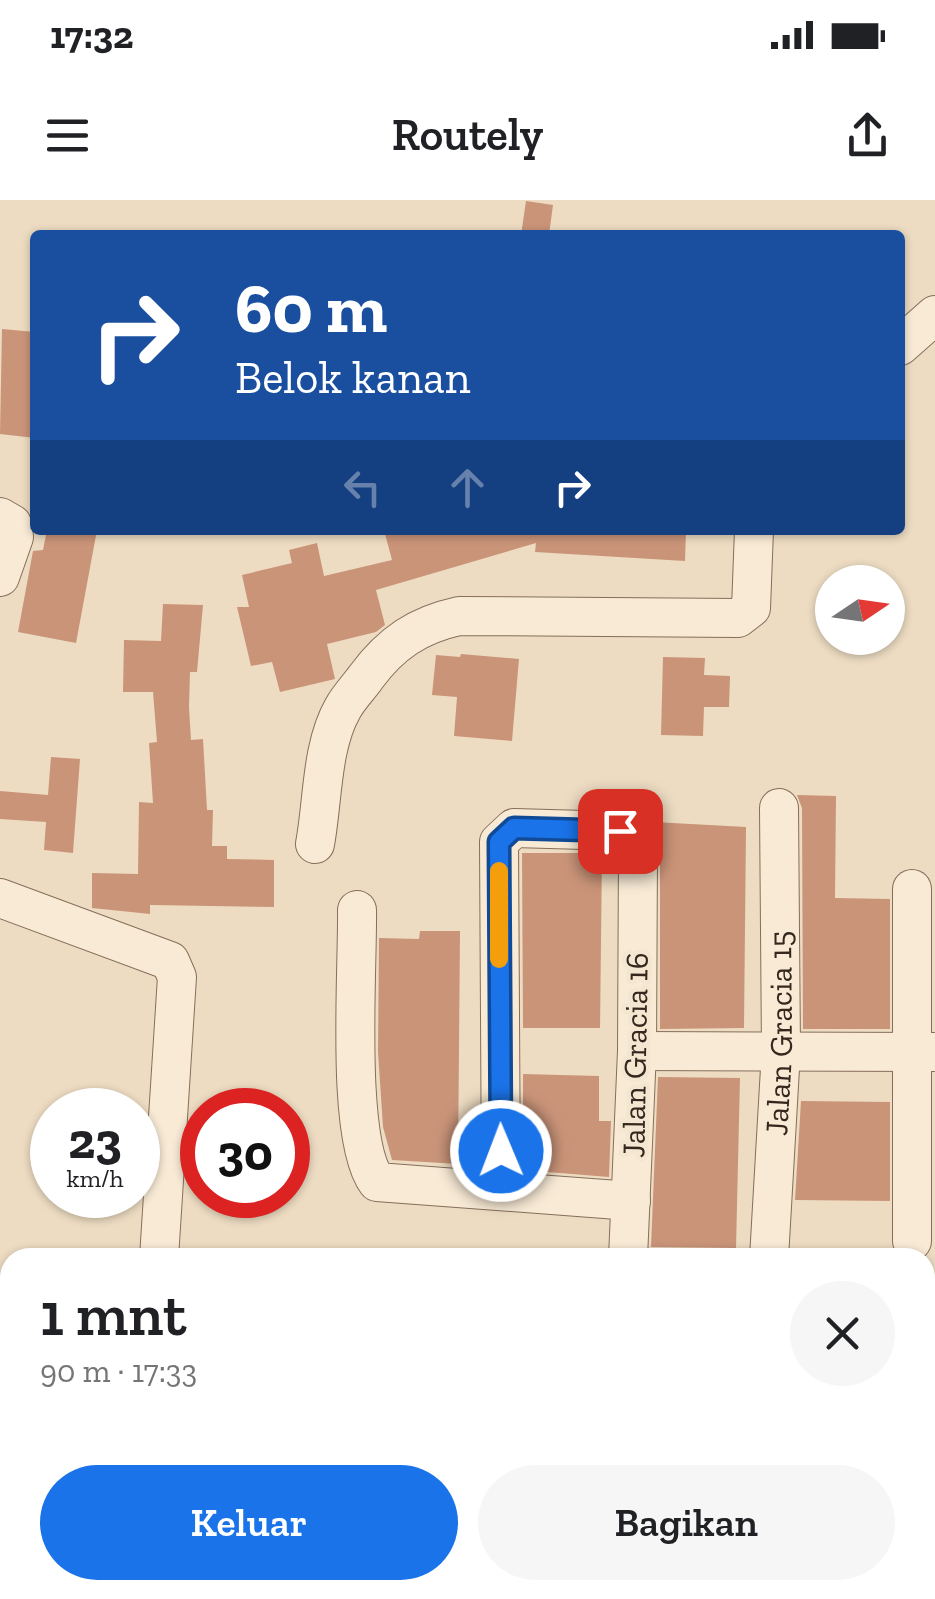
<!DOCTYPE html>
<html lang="id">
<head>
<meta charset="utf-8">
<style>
	body { margin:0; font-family:"Zilla Slab",serif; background:#f6f6f6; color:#202124; height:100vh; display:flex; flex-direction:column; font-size:38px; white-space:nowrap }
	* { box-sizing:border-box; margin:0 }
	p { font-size:32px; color:#757577 }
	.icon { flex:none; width:55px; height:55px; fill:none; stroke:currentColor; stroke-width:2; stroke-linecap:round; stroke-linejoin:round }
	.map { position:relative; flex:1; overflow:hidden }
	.panel { position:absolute; left:0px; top:1048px; width:935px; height:352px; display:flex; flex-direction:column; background:#fff; border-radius:30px 30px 0 0; box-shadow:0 2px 8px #0004 }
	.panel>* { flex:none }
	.top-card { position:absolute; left:30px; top:30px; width:875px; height:305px; border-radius:10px; box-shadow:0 2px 8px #0004; background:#1a4fa0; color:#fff; overflow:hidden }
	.needle { width:65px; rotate:77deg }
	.fabs { position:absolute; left:815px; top:365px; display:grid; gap:20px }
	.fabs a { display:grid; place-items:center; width:90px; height:90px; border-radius:50%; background:#fff; box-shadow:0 2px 8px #0004; font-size:50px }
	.speed { position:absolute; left:30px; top:888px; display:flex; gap:20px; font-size:50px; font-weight:700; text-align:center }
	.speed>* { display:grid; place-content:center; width:130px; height:130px; border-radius:50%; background:#fff; box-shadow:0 2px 8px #0004; line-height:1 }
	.speed small { font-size:25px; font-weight:400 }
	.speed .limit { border:15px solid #d22; background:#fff; color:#111 }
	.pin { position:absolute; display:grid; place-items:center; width:85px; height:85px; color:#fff; margin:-42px; border-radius:20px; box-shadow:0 5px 15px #0006 }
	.me { position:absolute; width:110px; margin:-55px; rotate:359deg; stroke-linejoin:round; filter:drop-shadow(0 0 8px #0008) }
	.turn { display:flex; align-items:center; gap:35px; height:210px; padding:0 40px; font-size:45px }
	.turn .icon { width:130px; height:130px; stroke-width:2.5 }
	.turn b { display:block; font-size:70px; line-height:85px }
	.lanes { display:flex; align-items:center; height:95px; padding:0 40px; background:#0003; justify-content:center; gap:50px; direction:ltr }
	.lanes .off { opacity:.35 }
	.round { display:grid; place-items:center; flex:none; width:105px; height:105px; border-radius:52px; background:#f6f6f6 }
	.summary { display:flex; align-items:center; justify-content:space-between; height:170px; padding:0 40px }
	h1 { font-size:60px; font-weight:600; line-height:75px }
	.button { display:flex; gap:20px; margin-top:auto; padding:20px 40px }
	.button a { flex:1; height:115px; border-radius:60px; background:#1a73e8; color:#fff; font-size:40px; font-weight:600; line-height:115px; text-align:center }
	.button a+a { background:#f6f6f6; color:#202124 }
	.status { display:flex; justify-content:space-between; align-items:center; height:70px; padding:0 50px; background:#fff; direction:ltr }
	.status svg { height:28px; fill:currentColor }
	header { display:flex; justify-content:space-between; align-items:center; height:130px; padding:0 40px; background:#fff; font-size:45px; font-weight:600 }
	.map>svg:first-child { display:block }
	.building { fill:#ca9479 }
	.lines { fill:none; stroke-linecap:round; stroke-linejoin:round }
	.minor-casing { stroke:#866e5a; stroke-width:40 }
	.minor { stroke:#f8ead5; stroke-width:38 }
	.route-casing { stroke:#114b97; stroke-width:25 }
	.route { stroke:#1a73e8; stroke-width:18 }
	.slow { stroke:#f59e0b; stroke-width:18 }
	.labels { text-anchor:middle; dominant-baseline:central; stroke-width:9; stroke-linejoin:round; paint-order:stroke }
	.street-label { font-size:32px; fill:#36271e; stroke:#f4e7d1 }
</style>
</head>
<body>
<div class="status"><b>17:32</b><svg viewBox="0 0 49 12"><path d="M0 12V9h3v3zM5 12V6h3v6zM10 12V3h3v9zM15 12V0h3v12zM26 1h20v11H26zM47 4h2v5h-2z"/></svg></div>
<header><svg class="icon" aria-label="menu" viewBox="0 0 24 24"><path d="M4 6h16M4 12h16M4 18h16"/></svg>Routely<svg class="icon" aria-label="share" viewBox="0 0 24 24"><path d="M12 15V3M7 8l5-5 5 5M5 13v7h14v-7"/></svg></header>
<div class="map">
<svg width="935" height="1399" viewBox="0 0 935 1399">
	<rect width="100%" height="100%" fill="#eddcc2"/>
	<g class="building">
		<path d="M 526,1 L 553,5 L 549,35 L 521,35 Z"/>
		<path d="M 2,129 L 35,132 L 35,238 L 0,234 Z"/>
		<path d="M 47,330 L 97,330 L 76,443 L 18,432 L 33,351 L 43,350 Z"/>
		<path d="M 384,330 L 686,330 L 685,361 L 535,352 L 536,343 L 376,390 L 385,425 L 376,432 L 327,444 L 335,479 L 280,492 L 272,462 L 251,466 L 237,407 L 249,407 L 242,375 L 292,363 L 289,350 L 317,343 L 324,376 L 392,360 Z"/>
		<path d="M 163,404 L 203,405 L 197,472 L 190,472 L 189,507 L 191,540 L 203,539 L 207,610 L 213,610 L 212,646 L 227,646 L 227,659 L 274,660 L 274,707 L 150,705 L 150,714 L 92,708 L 92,673 L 138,674 L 139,602 L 153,603 L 149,543 L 157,542 L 153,492 L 123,492 L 124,440 L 161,441 Z"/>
		<path d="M 461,454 L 519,459 L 512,541 L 454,536 L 457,497 L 432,495 L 436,455 L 460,457 Z"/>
		<path d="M 663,457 L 705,458 L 704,475 L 730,476 L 729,507 L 704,507 L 703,536 L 661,535 Z"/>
		<path d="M 51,557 L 80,559 L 73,653 L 44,650 L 46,622 L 0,619 L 0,591 L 48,595 Z"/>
		<path d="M 797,595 L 836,596 L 835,698 L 890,699 L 890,829 L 803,829 L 802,608 Z"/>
		<path d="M 654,622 L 746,627 L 744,828 L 660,829 L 660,652 Z"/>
		<path d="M 522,653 L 602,653 L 600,828 L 523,828 Z"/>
		<path d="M 420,731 L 460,731 L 458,964 L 392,960 L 383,927 L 378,852 L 379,738 L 419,739 Z"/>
		<path d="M 523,874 L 599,876 L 599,921 L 611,921 L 609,977 L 523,970 Z"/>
		<path d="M 658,877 L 740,878 L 736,1048 L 651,1047 Z"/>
		<path d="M 801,901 L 890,902 L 890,1001 L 795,1000 Z"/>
	</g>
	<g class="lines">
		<g class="minor-casing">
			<g id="minor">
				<path d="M 900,146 L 935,115"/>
				<path d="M 0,317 L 12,324 L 14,337 L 0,377"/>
				<path d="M 315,644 C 323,601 321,546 343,508 C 349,497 359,487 366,477 C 391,443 418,425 459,416 L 738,418 L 751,408 L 754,330"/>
				<path d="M 0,698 L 170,761 L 177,777 L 159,1058"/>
				<path d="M 357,710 C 358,770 345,940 377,982 L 631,1001"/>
				<path d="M 637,851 L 934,852"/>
				<path d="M 501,989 L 499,642 L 514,628 L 620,631 L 638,652 L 637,851 L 628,1058"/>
				<path d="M 912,1041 L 912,689"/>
				<path id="s1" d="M 769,1058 L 781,851 L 779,608"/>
				<path d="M 0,1236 L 10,1238"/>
				<path d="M 925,1307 L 935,1306"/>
				<path d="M 925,1372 L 935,1367"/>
				<path d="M 172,1390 L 173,1399"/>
				<path d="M 356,1390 L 356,1399"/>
				<path d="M 492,1390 L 493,1399"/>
				<path d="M 776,1390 L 777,1399"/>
				<path d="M 643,1399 L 644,1390"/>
			</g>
		</g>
		<use href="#minor" class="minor"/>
	</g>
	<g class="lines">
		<g class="route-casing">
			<path id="route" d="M 501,951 L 499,642 L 514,628 L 620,631"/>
		</g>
		<use href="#route" class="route"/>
		<path class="slow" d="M 499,671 L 499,759"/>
	</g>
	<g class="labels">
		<g class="street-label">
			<text stroke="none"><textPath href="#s1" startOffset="225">Jalan Gracia 15</textPath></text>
			<text transform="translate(635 855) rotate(-89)">Jalan Gracia 16</text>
		</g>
	</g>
</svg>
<div class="fabs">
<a><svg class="needle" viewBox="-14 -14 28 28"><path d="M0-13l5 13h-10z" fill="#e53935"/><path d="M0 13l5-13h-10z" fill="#757577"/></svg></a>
</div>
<div class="speed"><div>23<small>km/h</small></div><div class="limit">30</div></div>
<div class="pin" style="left:620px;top:631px;background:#d93025"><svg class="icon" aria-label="arrive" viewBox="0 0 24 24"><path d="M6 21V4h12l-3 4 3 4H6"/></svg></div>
<svg class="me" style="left:501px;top:951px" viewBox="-20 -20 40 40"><circle r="17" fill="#1a73e8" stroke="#fff" stroke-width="3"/><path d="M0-11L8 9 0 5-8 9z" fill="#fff"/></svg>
<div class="top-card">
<div class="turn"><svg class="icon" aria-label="right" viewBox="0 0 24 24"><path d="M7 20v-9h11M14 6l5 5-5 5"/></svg><div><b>60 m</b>Belok kanan</div></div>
<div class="lanes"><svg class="icon off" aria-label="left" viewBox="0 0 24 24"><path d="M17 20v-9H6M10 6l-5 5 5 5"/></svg><svg class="icon off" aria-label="ahead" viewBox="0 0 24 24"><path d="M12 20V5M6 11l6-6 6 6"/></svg><svg class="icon" aria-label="right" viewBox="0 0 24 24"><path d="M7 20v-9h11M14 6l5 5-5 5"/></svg></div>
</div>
<section class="panel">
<div class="summary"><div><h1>1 mnt</h1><p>90 m · 17:33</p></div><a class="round"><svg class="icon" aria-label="close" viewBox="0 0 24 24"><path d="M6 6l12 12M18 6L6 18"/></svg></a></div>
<div class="button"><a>Keluar</a><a>Bagikan</a></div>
</section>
</div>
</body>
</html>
